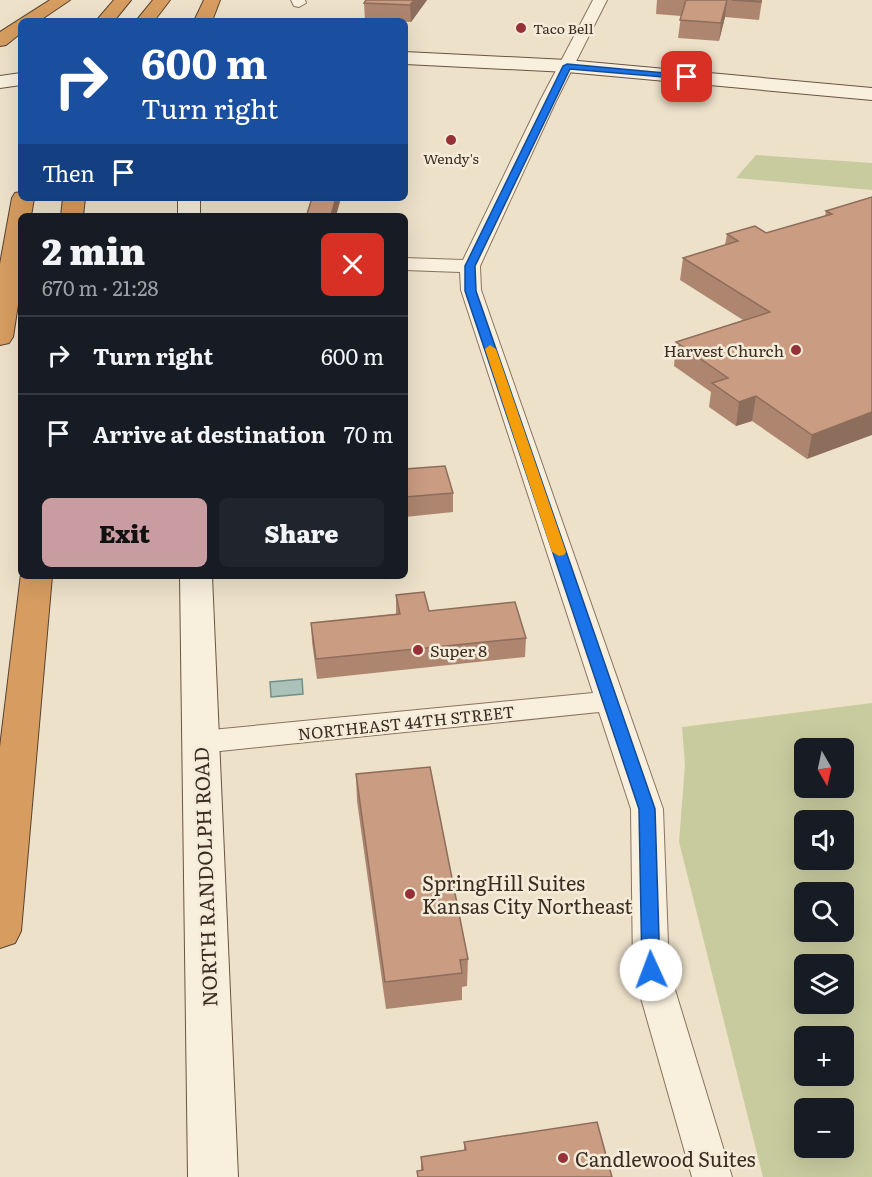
<!DOCTYPE html>
<html lang="en">
<head>
<meta charset="utf-8">
<style>
	body { margin:0; font-family:Literata,serif; background:#20242c; color:#f1f3f6; height:100vh; display:flex; flex-direction:column; font-size:22px; white-space:nowrap }
	* { box-sizing:border-box; margin:0 }
	p { font-size:20px; color:#9ea1a6 }
	.icon { flex:none; width:33px; height:33px; fill:none; stroke:currentColor; stroke-width:2; stroke-linecap:round; stroke-linejoin:round }
	.map { position:relative; flex:1; overflow:hidden }
	.panel { position:absolute; left:18px; top:213px; width:390px; height:366px; display:flex; flex-direction:column; background:#171b24; border-radius:9px; box-shadow:0 6px 24px #0002 }
	.panel>* { flex:none }
	.guide { position:absolute; left:18px; top:18px; width:390px; height:183px; border-radius:9px; box-shadow:0 6px 24px #0002; background:#1a4fa0; color:#fff; overflow:hidden }
	.needle { width:39px; rotate:171deg }
	.tools { position:absolute; left:794px; top:738px; display:grid; gap:12px }
	.tools a { display:grid; place-items:center; width:60px; height:60px; border-radius:9px; background:#171b24; box-shadow:0 6px 24px #0002; font-size:30px }
	.pin { position:absolute; display:grid; place-items:center; width:51px; height:51px; color:#fff; margin:-26px; border-radius:12px; box-shadow:0 3px 9px #0006 }
	.me { position:absolute; width:66px; margin:-33px; rotate:358deg; stroke-linejoin:round; filter:drop-shadow(0 0 4px #0008) }
	.turn { display:flex; align-items:center; gap:21px; height:126px; padding:0 24px; font-size:27px }
	.turn .icon { width:78px; height:78px; stroke-width:2.5 }
	.turn b { display:block; font-size:42px; line-height:51px }
	.then { display:flex; align-items:center; height:57px; padding:0 24px; background:#0003; gap:12px; font-size:22px }
	.round { display:grid; place-items:center; flex:none; width:63px; height:63px; border-radius:9px; background:#20242c }
	.head { display:flex; align-items:center; justify-content:space-between; height:102px; padding:0 24px }
	h1 { font-size:36px; font-weight:800; line-height:45px }
	.action { display:flex; gap:12px; margin-top:auto; padding:12px 24px }
	.action a { flex:1; height:69px; border-radius:9px; background:#c89ca0; color:#111; font-size:24px; font-weight:800; line-height:69px; text-align:center }
	.action a+a { background:#20242c; color:#f1f3f6 }
	ul { padding:0; list-style:none }
	li { display:flex; align-items:center; gap:18px; height:78px; padding:0 24px; border-top:2px solid #363941 }
	li div { flex:1 }
	li b { display:block; font-size:22px }
	li em { font-style:normal }
	.map>svg:first-child { display:block }
	.green { fill:#c8cb9e; fill-rule:evenodd }
	.water { fill:#aac2ba; stroke:#719087; stroke-width:1.5 }
	.lines { fill:none; stroke-linecap:round; stroke-linejoin:round }
	.minor-casing { stroke:#89735f; stroke-width:2 }
	.secondary-casing { stroke:#6b5442; stroke-width:2 }
	.motorway-casing { stroke:#584232; stroke-width:2 }
	.minor { fill:#f8efdd; fill-rule:evenodd }
	.secondary { fill:#f8efdd; fill-rule:evenodd }
	.motorway { fill:#d79d60; fill-rule:evenodd }
	.wall { fill:#ae8670 }
	.shaded-wall { fill:#8d6d5b }
	.building { fill:#ca9c82; stroke:#8d6d5b; stroke-width:1.5 }
	.route { fill:#1a73e8; stroke:#114b97; stroke-width:1.5 }
	.slow { fill:#f59e0b }
	.poi-dot { fill:#963137; stroke:#f5ebd9; stroke-width:2 }
	.labels { text-anchor:middle; dominant-baseline:central; stroke-width:5; stroke-linejoin:round; paint-order:stroke }
	.far-poi-label { font-size:14px; fill:#3b2c21; stroke:#f5ebd9; text-anchor:start }
	.poi-label { font-size:16px; fill:#3b2c21; stroke:#f5ebd9; text-anchor:end }
	.street-label { font-size:16px; fill:#3b2c21; stroke:#f5ebd9 }
	.near-street-label { font-size:20px; fill:#3b2c21; stroke:#f5ebd9 }
	.near-poi-label { font-size:20px; fill:#3b2c21; stroke:#f5ebd9; text-anchor:start }
</style>
</head>
<body>
<div class="map">
<svg width="872" height="1177" viewBox="0 0 872 1177">
	<rect width="100%" height="100%" fill="#ede1ca"/>
	<g class="green">
		<path d="M 756,155 L 872,163 L 872,190 L 736,178 Z"/>
		<path d="M 872,703 L 872,1177 L 763,1177 L 679,842 L 685,765 L 682,727 ZM 804,748 L 843,748 L 843,788 L 804,788 ZM 804,820 L 843,820 L 843,860 L 804,860 ZM 804,892 L 843,892 L 843,932 L 804,932 ZM 804,964 L 843,964 L 843,1004 L 804,1004 ZM 804,1036 L 843,1036 L 843,1076 L 804,1076 ZM 804,1108 L 843,1108 L 843,1148 L 804,1148 Z"/>
	</g>
	<path class="water" d="M 302,679 L 303,694 L 271,697 L 270,682 Z"/>
	<g class="lines">
		<g class="minor-casing">
			<g id="minor">
				<path d="M 291,0 L 305,0 L 306,3 L 299,7 L 294,6 Z"/>
				<path d="M 593,0 L 607,0 L 556,101 L 480,266 L 481,290 L 663,809 L 669,970 L 732,1177 L 692,1177 L 633,970 L 631,809 L 599,712 L 201,753 L 190,750 L 186,742 L 190,734 L 201,731 L 593,693 L 461,290 L 460,272 L 405,270 L 405,258 L 463,260 L 540,101 Z"/>
			</g>
		</g>
		<g class="secondary-casing">
			<g id="secondary">
				<path d="M 405,52 L 567,60 L 872,88 L 872,100 L 567,72 L 405,64 Z"/>
				<path d="M 21,73 L 21,85 L 0,88 L 0,76 Z"/>
				<rect x="178" y="198" width="22" height="18"/>
				<path d="M 180,576 L 212,576 L 238,1177 L 188,1177 Z"/>
			</g>
		</g>
		<g class="motorway-casing">
			<g id="motorway">
				<path d="M 50,0 L 70,0 L 39,21 L 21,21 L 21,33 L 6,45 L 0,46 L 0,32 Z"/>
				<path d="M 114,0 L 131,0 L 114,21 L 96,21 Z"/>
				<path d="M 153,0 L 170,0 L 154,21 L 136,21 Z"/>
				<path d="M 204,0 L 220,0 L 212,21 L 194,21 Z"/>
				<path d="M 21,192 L 21,198 L 34,198 L 31,216 L 21,216 L 21,285 L 13,337 L 9,343 L 0,345 L 0,264 L 12,198 L 15,193 Z"/>
				<path d="M 63,198 L 85,198 L 83,216 L 61,216 Z"/>
				<path d="M 21,574 L 21,576 L 52,576 L 21,931 L 15,943 L 0,948 L 0,747 Z"/>
			</g>
		</g>
		<use href="#minor" class="minor"/>
		<use href="#secondary" class="secondary"/>
		<use href="#motorway" class="motorway"/>
	</g>
	<g class="wall">
		<path d="M 366,0 L 427,0 L 411,22 L 365,20 L 364,3 Z"/>
		<path d="M 657,0 L 762,0 L 759,20 L 725,17 L 719,41 L 678,38 L 681,16 L 656,14 Z"/>
		<path d="M 872,197 L 807,459 L 752,421 L 736,426 L 709,407 L 711,392 L 674,366 L 676,342 L 743,320 L 680,280 L 683,258 L 725,245 L 727,234 L 766,233 L 825,216 L 826,211 Z"/>
		<path d="M 405,469 L 453,493 L 453,512 L 405,517 Z"/>
		<path d="M 396,595 L 429,611 L 526,638 L 525,657 L 317,679 L 312,642 L 311,623 L 396,614 Z"/>
		<path d="M 356,774 L 468,959 L 467,986 L 462,987 L 462,1000 L 386,1009 L 357,801 Z"/>
		<path d="M 464,1142 L 612,1177 L 417,1177 L 417,1171 L 421,1170 L 421,1157 L 464,1151 Z"/>
	</g>
	<g class="shaded-wall">
		<path d="M 414,0 L 427,0 L 411,22 L 410,5 Z"/>
		<path d="M 727,0 L 725,17 L 719,41 L 721,23 Z"/>
		<path d="M 336,198 L 341,198 L 336,216 L 331,216 Z"/>
		<path d="M 756,396 L 752,421 L 736,426 L 739,402 Z"/>
		<path d="M 872,412 L 872,435 L 807,459 L 812,435 Z"/>
	</g>
	<g class="building">
		<path d="M 366,0 L 414,0 L 410,5 L 364,3 Z"/>
		<path d="M 686,0 L 727,0 L 721,23 L 680,20 Z"/>
		<path d="M 732,0 L 761,0 L 761,2 Z"/>
		<path d="M 872,197 L 872,412 L 812,435 L 756,396 L 739,402 L 712,383 L 728,378 L 676,342 L 770,312 L 683,258 L 738,241 L 727,234 L 755,226 L 766,233 L 832,214 L 826,211 Z"/>
		<path d="M 312,198 L 336,198 L 331,215 L 351,216 L 248,216 L 248,215 L 307,214 Z"/>
		<path d="M 445,466 L 453,493 L 405,497 L 405,469 Z"/>
		<path d="M 424,592 L 429,611 L 515,602 L 526,638 L 316,659 L 311,623 L 400,614 L 396,595 Z"/>
		<path d="M 430,767 L 468,959 L 460,960 L 462,973 L 385,982 L 356,774 Z"/>
		<path d="M 597,1122 L 612,1177 L 418,1177 L 417,1171 L 423,1170 L 421,1157 L 466,1150 L 464,1142 Z"/>
	</g>
	<path class="route" d="M 567,64 L 687,75 L 691,77 L 687,79 L 570,69 L 475,266 L 476,291 L 655,809 L 660,970 L 657,975 L 651,977 L 644,975 L 642,970 L 639,809 L 465,291 L 465,266 L 563,66 Z"/>
	<path class="slow" d="M 490,345 L 496,349 L 566,552 L 564,555 L 559,556 L 552,552 L 485,349 Z"/>
	<g class="poi-dot">
		<circle cx="521" cy="28" r="6"/>
		<circle cx="451" cy="140" r="6"/>
		<circle cx="796" cy="350" r="6"/>
		<circle cx="418" cy="650" r="6"/>
		<circle cx="410" cy="894" r="6"/>
		<circle cx="563" cy="1158" r="6"/>
	</g>
	<g class="labels">
		<g class="far-poi-label">
			<text x="533" y="28">Taco Bell</text>
			<text x="451" y="158" text-anchor="middle">Wendy's</text>
		</g>
		<g class="poi-label">
			<text x="784" y="350">Harvest Church</text>
			<text x="430" y="650" text-anchor="start">Super 8</text>
		</g>
		<g class="street-label">
			<text transform="translate(406 722) rotate(-6)">NORTHEAST 44TH STREET</text>
		</g>
		<g class="near-street-label">
			<text transform="translate(204 877) rotate(-92)">NORTH RANDOLPH ROAD</text>
		</g>
		<g class="near-poi-label">
			<text x="422" y="882">SpringHill Suites<tspan x="422" dy="23">Kansas City Northeast</tspan></text>
			<text x="575" y="1158">Candlewood Suites</text>
		</g>
	</g>
</svg>
<div class="tools">
<a><svg class="needle" viewBox="-14 -14 28 28"><path d="M0-13l5 13h-10z" fill="#e53935"/><path d="M0 13l5-13h-10z" fill="#9ea1a6"/></svg></a>
<a><svg class="icon" aria-label="sound" viewBox="0 0 24 24"><path d="M4 9h4l5-4v14l-5-4H4zM17 9q2 3 0 6"/></svg></a>
<a><svg class="icon" aria-label="search" viewBox="0 0 24 24"><circle cx="10" cy="10" r="6"/><path d="M15 15l6 6"/></svg></a>
<a><svg class="icon" aria-label="layers" viewBox="0 0 24 24"><path d="M12 4l9 5-9 5-9-5zM3 14l9 5 9-5"/></svg></a>
<a>+</a>
<a>−</a>
</div>
<div class="pin" style="left:687px;top:77px;background:#d93025"><svg class="icon" aria-label="arrive" viewBox="0 0 24 24"><path d="M6 21V4h12l-3 4 3 4H6"/></svg></div>
<svg class="me" style="left:651px;top:970px" viewBox="-20 -20 40 40"><circle r="19" fill="#fff"/><path d="M0-13L10 11 0 6-10 11z" fill="#1a73e8"/></svg>
<div class="guide">
<div class="turn"><svg class="icon" aria-label="right" viewBox="0 0 24 24"><path d="M7 20v-9h11M14 6l5 5-5 5"/></svg><div><b>600 m</b>Turn right</div></div>
<div class="then">Then<svg class="icon" aria-label="arrive" viewBox="0 0 24 24"><path d="M6 21V4h12l-3 4 3 4H6"/></svg></div>
</div>
<section class="panel">
<div class="head"><div><h1>2 min</h1><p>670 m · 21:28</p></div><a class="round" style="background:#d93025;color:#fff"><svg class="icon" aria-label="close" viewBox="0 0 24 24"><path d="M6 6l12 12M18 6L6 18"/></svg></a></div>
<ul>
<li><svg class="icon" aria-label="right" viewBox="0 0 24 24"><path d="M7 20v-9h11M14 6l5 5-5 5"/></svg><div><b>Turn right</b></div><em>600 m</em></li>
<li><svg class="icon" aria-label="arrive" viewBox="0 0 24 24"><path d="M6 21V4h12l-3 4 3 4H6"/></svg><div><b>Arrive at destination</b></div><em>70 m</em></li>
</ul>
<div class="action"><a>Exit</a><a>Share</a></div>
</section>
</div>
</body>
</html>
